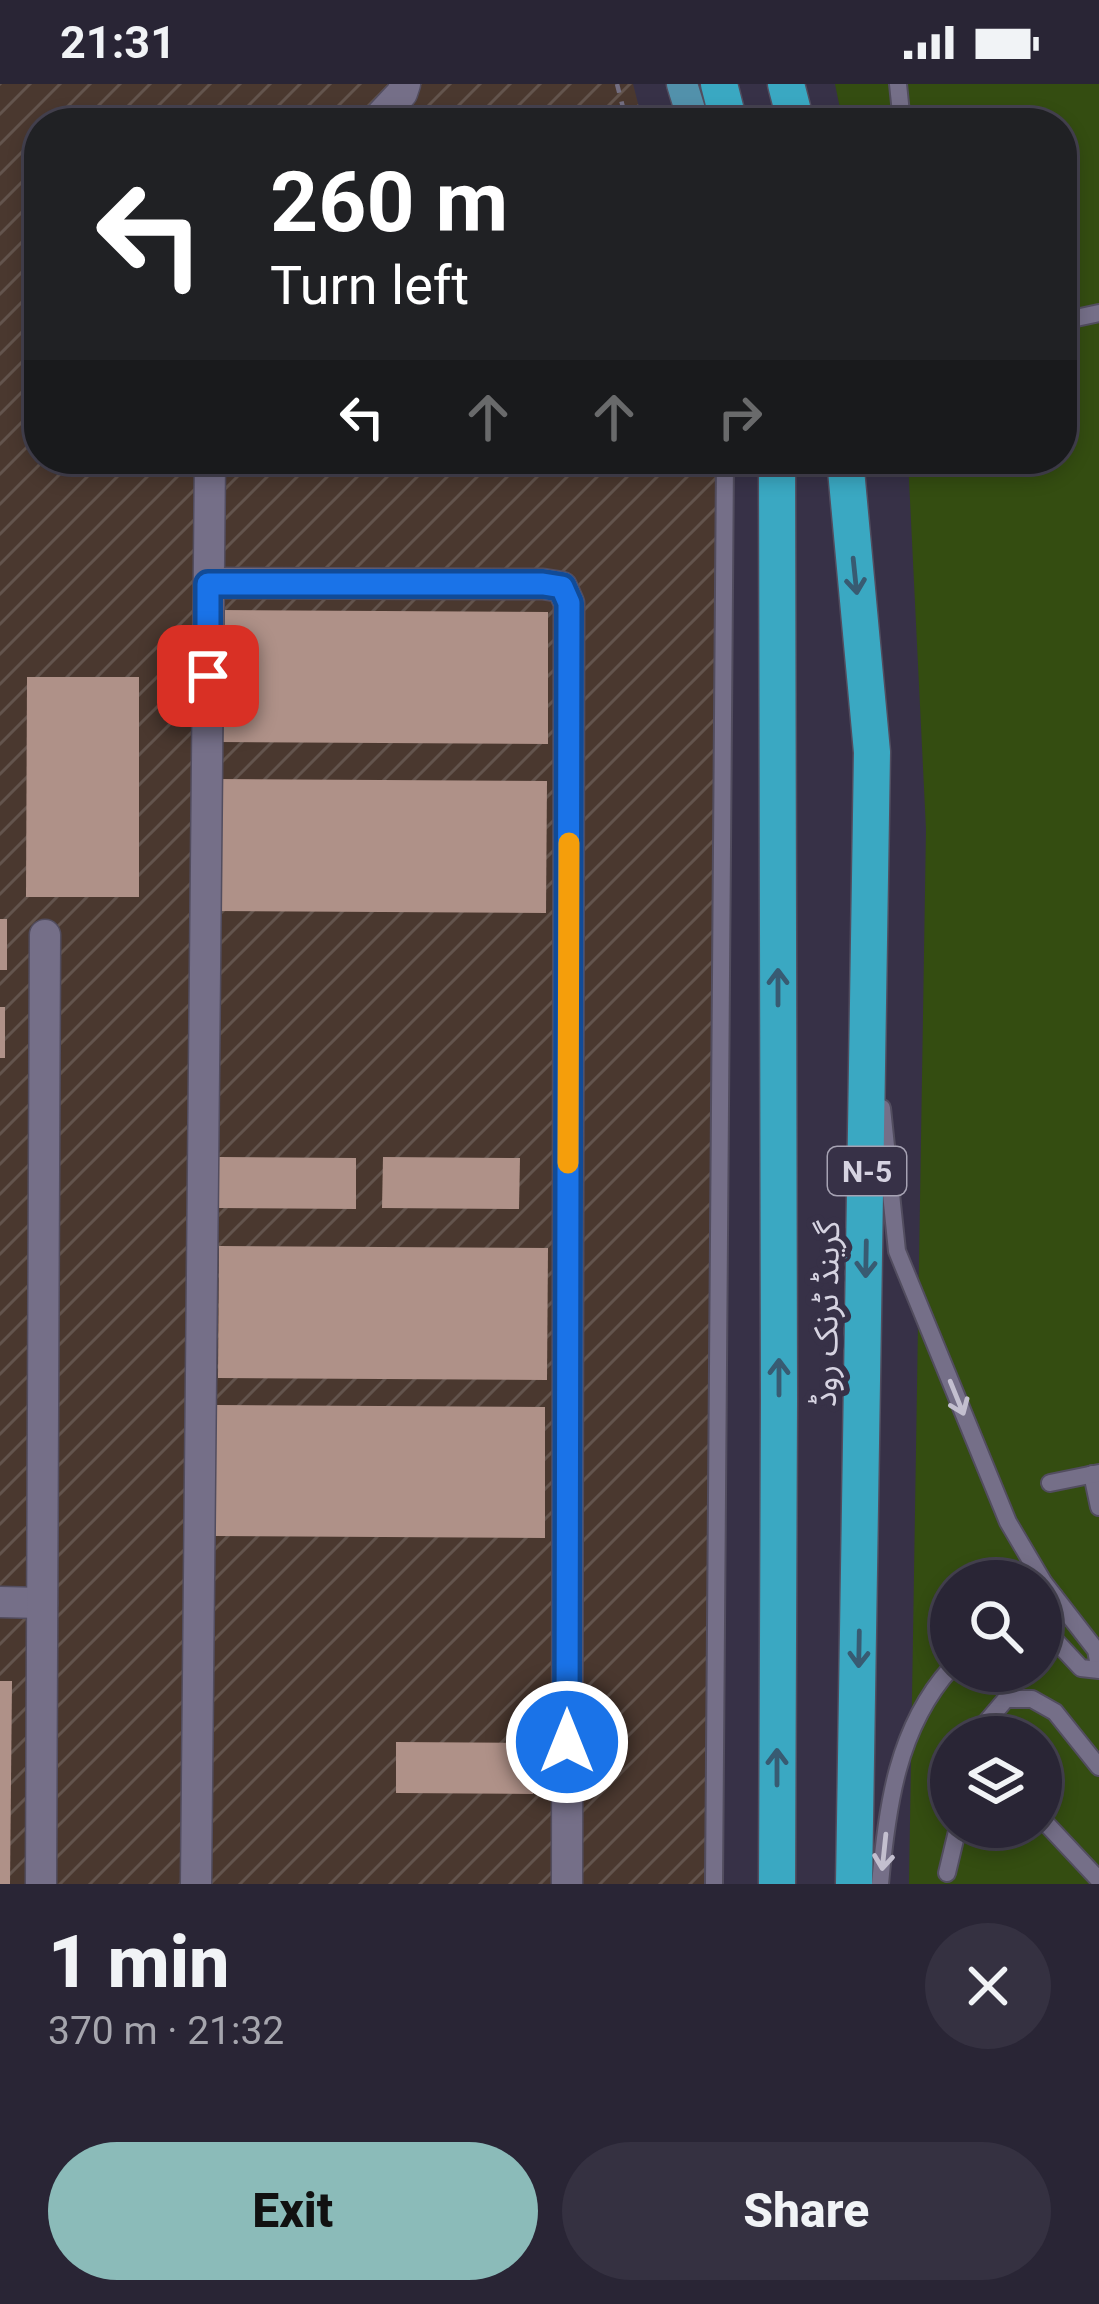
<!DOCTYPE html>
<html lang="en">
<head>
<meta charset="utf-8">
<style>
	body { margin:0; font-family:Roboto,"Noto Sans Arabic",sans-serif; background:#353141; color:#f1f3f6; height:100vh; display:flex; flex-direction:column; font-size:45px; white-space:nowrap }
	* { box-sizing:border-box; margin:0 }
	p { font-size:39px; color:#a5a5ad }
	.icon { flex:none; width:66px; height:66px; fill:none; stroke:currentColor; stroke-width:2; stroke-linecap:round; stroke-linejoin:round }
	.map { position:relative; height:1800px; overflow:hidden }
	.drawer { display:flex; flex-direction:column; background:#292535; flex:1 }
	.drawer>* { flex:none }
	.banner { position:absolute; left:24px; top:24px; width:1053px; height:366px; border-radius:48px; box-shadow:0 6px 18px #0003,0 0 0 3px #454250; background:#202124; color:#fff; overflow:hidden }
	.controls { position:absolute; left:930px; top:1476px; display:grid; gap:24px }
	.controls a { display:grid; place-items:center; width:132px; height:132px; border-radius:50%; background:#292535; box-shadow:0 6px 18px #0003,0 0 0 3px #454250; font-size:60px }
	.pin { position:absolute; display:grid; place-items:center; width:102px; height:102px; color:#fff; margin:-51px; border-radius:24px; box-shadow:0 6px 18px #0006 }
	.me { position:absolute; width:132px; margin:-66px; rotate:0deg; stroke-linejoin:round; filter:drop-shadow(0 0 9px #0008) }
	.turn { display:flex; align-items:center; gap:42px; height:252px; padding:0 48px; font-size:54px }
	.turn .icon { width:156px; height:156px; stroke-width:2.5 }
	.turn b { display:block; font-size:84px; line-height:102px }
	.lanes { display:flex; align-items:center; height:114px; padding:0 48px; background:#0003; justify-content:center; gap:60px; direction:ltr }
	.lanes .off { opacity:.35 }
	.round { display:grid; place-items:center; flex:none; width:126px; height:126px; border-radius:63px; background:#353141 }
	.summary { display:flex; align-items:center; justify-content:space-between; height:204px; padding:0 48px }
	h1 { font-size:72px; font-weight:800; line-height:90px }
	.cta { display:flex; gap:24px; margin-top:auto; padding:24px 48px }
	.cta a { flex:1; height:138px; border-radius:72px; background:#8bbbb9; color:#111; font-size:48px; font-weight:800; line-height:138px; text-align:center }
	.cta a+a { background:#353141; color:#f1f3f6 }
	.status { display:flex; justify-content:space-between; align-items:center; height:84px; padding:0 60px; background:#292535; direction:ltr }
	.status svg { height:33px; fill:currentColor }
	.map>svg:first-child { display:block }
	.industrial { fill:url(#industrial-furrows) }
	.green { fill:#344d11; fill-rule:evenodd }
	.building { fill:#af9188 }
	.lines { fill:none; stroke-linecap:round; stroke-linejoin:round }
	.lane-casing { stroke:#524d5f; stroke-width:20 }
	.street-casing { stroke:#524d5f; stroke-width:33 }
	.primary-casing { stroke:#524d5f; stroke-width:33 }
	.highway-casing { stroke:#524d5f; stroke-width:39 }
	.path { stroke:#746f82; stroke-width:4.5; stroke-dasharray:9 9; stroke-linecap:butt }
	.lane { stroke:#756f88; stroke-width:16 }
	.street { stroke:#756f88; stroke-width:30 }
	.primary { stroke:#5291ab; stroke-width:30 }
	.highway { stroke:#3aa8c2; stroke-width:36 }
	.oneway { stroke:#385b72 }
	.oneway2 { stroke:#c3bfcf }
	.route-casing { stroke:#114b97; stroke-width:30 }
	.route { stroke:#1a73e8; stroke-width:21 }
	.slow { stroke:#f59e0b; stroke-width:21 }
	.labels { text-anchor:middle; dominant-baseline:central; stroke-width:12; stroke-linejoin:round; paint-order:stroke }
	.shield { fill:#373147; stroke:#a6a2b3; stroke-width:3 }
	.shield-label { font-size:30px; font-weight:bold; fill:#d6d3e1 }
	.street-label { font-size:33px; fill:#d6d3e1; stroke:#373147 }
</style>
</head>
<body>
<div class="status"><b>21:31</b><svg viewBox="0 0 49 12"><path d="M0 12V9h3v3zM5 12V6h3v6zM10 12V3h3v9zM15 12V0h3v12zM26 1h20v11H26zM47 4h2v5h-2z"/></svg></div>
<div class="map">
<svg width="1099" height="1800" viewBox="0 0 1099 1800">
	<defs>
		<pattern id="industrial-furrows" width="10" height="10" patternUnits="userSpaceOnUse" patternTransform="scale(3)"><rect width="10" height="10" fill="#4a382f"/><path d="M-1 1l2-2M0 10L10 0M9 11l2-2" fill="none" stroke="#63544d"/></pattern>
	</defs>
	<rect width="100%" height="100%" fill="#373147"/>
	<path class="industrial" d="M 0,0 L 633,0 L 643,39 L 39,39 L 39,375 L 719,375 L 712,1800 L 0,1800 Z"/>
	<path class="green" d="M 835,0 L 1099,0 L 1099,1800 L 909,1800 L 926,745 L 908,375 L 1062,375 L 1062,39 L 843,39 ZM 951,1497 L 1041,1497 L 1041,1587 L 951,1587 ZM 951,1653 L 1041,1653 L 1041,1743 L 951,1743 Z"/>
	<g class="building">
		<path d="M 219,526 L 548,528 L 548,660 L 218,658 Z"/>
		<path d="M 27,593 L 139,593 L 139,813 L 26,813 Z"/>
		<path d="M 217,695 L 547,697 L 546,829 L 216,827 Z"/>
		<rect x="0" y="835" width="7" height="51"/>
		<rect x="0" y="923" width="5" height="51"/>
		<path d="M 219,1073 L 356,1074 L 356,1125 L 219,1124 Z"/>
		<path d="M 383,1073 L 520,1074 L 519,1125 L 382,1124 Z"/>
		<path d="M 219,1162 L 548,1164 L 547,1296 L 218,1294 Z"/>
		<path d="M 215,1321 L 545,1323 L 545,1454 L 215,1452 Z"/>
		<path d="M 0,1597 L 12,1597 L 10,1800 L 0,1800 Z"/>
		<path d="M 396,1658 L 533,1659 L 533,1710 L 396,1709 Z"/>
	</g>
	<g class="lines">
		<g class="lane-casing">
			<g id="lane">
				<path d="M 898,0 L 902,39"/>
				<path d="M 1062,237 L 1099,229"/>
				<path d="M 882,1024 L 897,1167 L 1008,1438 L 1044,1499 L 1096,1566 L 1099,1582"/>
				<path d="M 1092,1390 L 1099,1423"/>
				<path d="M 1050,1399 L 1099,1389"/>
				<path d="M 1041,1553 L 1053,1554 L 1081,1584 L 1099,1586"/>
				<path d="M 1045,1553 L 1054,1512"/>
				<path d="M 980,1653 L 983,1642 L 1006,1615 L 1032,1615 L 1055,1628 L 1099,1683"/>
				<path d="M 1041,1734 L 1099,1796"/>
				<path d="M 947,1789 L 958,1743"/>
				<path d="M 714,1800 L 725,375"/>
				<path d="M 880,1800 C 887,1723 897,1644 951,1584"/>
			</g>
		</g>
		<g class="street-casing">
			<g id="street">
				<path d="M 374,39 L 402,9 L 405,0"/>
				<path d="M 209,499 L 543,500 L 562,503 L 569,519 L 567,1800"/>
				<path d="M 0,1518 L 42,1519"/>
				<path d="M 41,1800 L 45,851"/>
				<path d="M 196,1800 L 210,375"/>
			</g>
		</g>
		<g class="primary-casing">
			<path id="primary" d="M 682,0 L 694,39"/>
		</g>
		<g class="highway-casing">
			<g id="highway">
				<path d="M 719,0 L 729,39"/>
				<path d="M 786,0 L 796,39"/>
				<path d="M 777,375 L 779,1315 L 777,1800"/>
				<path d="M 845,375 L 872,668 L 854,1800"/>
			</g>
		</g>
		<path class="path" d="M 617,0 L 627,39"/>
		<use href="#lane" class="lane"/>
		<use href="#street" class="street"/>
		<use href="#primary" class="primary"/>
		<use href="#highway" class="highway"/>
	</g>
	<defs><path id="oneway-shaft" d="M-6 0H5M1.5-3L5.5 0L1.5 3" fill="none" stroke-width="1.6" stroke-linecap="round" stroke-linejoin="round" transform="scale(3)"/></defs>
	<g class="oneway">
		<use href="#oneway-shaft" transform="translate(855 492) rotate(84)"/>
		<use href="#oneway-shaft" transform="translate(778 903) rotate(-90)"/>
		<use href="#oneway-shaft" transform="translate(866 1175) rotate(91)"/>
		<use href="#oneway-shaft" transform="translate(779 1293) rotate(-90)"/>
		<use href="#oneway-shaft" transform="translate(859 1565) rotate(91)"/>
		<use href="#oneway-shaft" transform="translate(777 1683) rotate(-90)"/>
	</g>
	<g class="oneway2">
		<use href="#oneway-shaft" transform="translate(957 1314) rotate(68)"/>
		<use href="#oneway-shaft" transform="translate(884 1768) rotate(96)"/>
	</g>
	<g class="lines">
		<g class="route-casing">
			<path id="route" d="M 208,592 L 208,500 L 543,500 L 562,503 L 569,519 L 567,1658"/>
		</g>
		<use href="#route" class="route"/>
		<path class="slow" d="M 568,1079 L 569,759"/>
	</g>
	<g class="labels">
		<rect class="shield" x="828" y="1063" width="78" height="48" rx="9"/>
		<g class="shield-label">
			<text x="867" y="1087">N-5</text>
		</g>
		<g class="street-label">
			<text transform="translate(826 1230) rotate(-89)">گرینڈ ٹرنک روڈ</text>
		</g>
	</g>
</svg>
<div class="controls">
<a><svg class="icon" aria-label="search" viewBox="0 0 24 24"><circle cx="10" cy="10" r="6"/><path d="M15 15l6 6"/></svg></a>
<a><svg class="icon" aria-label="layers" viewBox="0 0 24 24"><path d="M12 4l9 5-9 5-9-5zM3 14l9 5 9-5"/></svg></a>
</div>
<div class="pin" style="left:208px;top:592px;background:#d93025"><svg class="icon" aria-label="arrive" viewBox="0 0 24 24"><path d="M6 21V4h12l-3 4 3 4H6"/></svg></div>
<svg class="me" style="left:567px;top:1658px" viewBox="-20 -20 40 40"><circle r="17" fill="#1a73e8" stroke="#fff" stroke-width="3"/><path d="M0-11L8 9 0 5-8 9z" fill="#fff"/></svg>
<div class="banner">
<div class="turn"><svg class="icon" aria-label="left" viewBox="0 0 24 24"><path d="M17 20v-9H6M10 6l-5 5 5 5"/></svg><div><b>260 m</b>Turn left</div></div>
<div class="lanes"><svg class="icon" aria-label="left" viewBox="0 0 24 24"><path d="M17 20v-9H6M10 6l-5 5 5 5"/></svg><svg class="icon off" aria-label="ahead" viewBox="0 0 24 24"><path d="M12 20V5M6 11l6-6 6 6"/></svg><svg class="icon off" aria-label="ahead" viewBox="0 0 24 24"><path d="M12 20V5M6 11l6-6 6 6"/></svg><svg class="icon off" aria-label="right" viewBox="0 0 24 24"><path d="M7 20v-9h11M14 6l5 5-5 5"/></svg></div>
</div>
</div>
<section class="drawer">
<div class="summary"><div><h1>1 min</h1><p>370 m · 21:32</p></div><a class="round"><svg class="icon" aria-label="close" viewBox="0 0 24 24"><path d="M6 6l12 12M18 6L6 18"/></svg></a></div>
<div class="cta"><a>Exit</a><a>Share</a></div>
</section>
</body>
</html>
